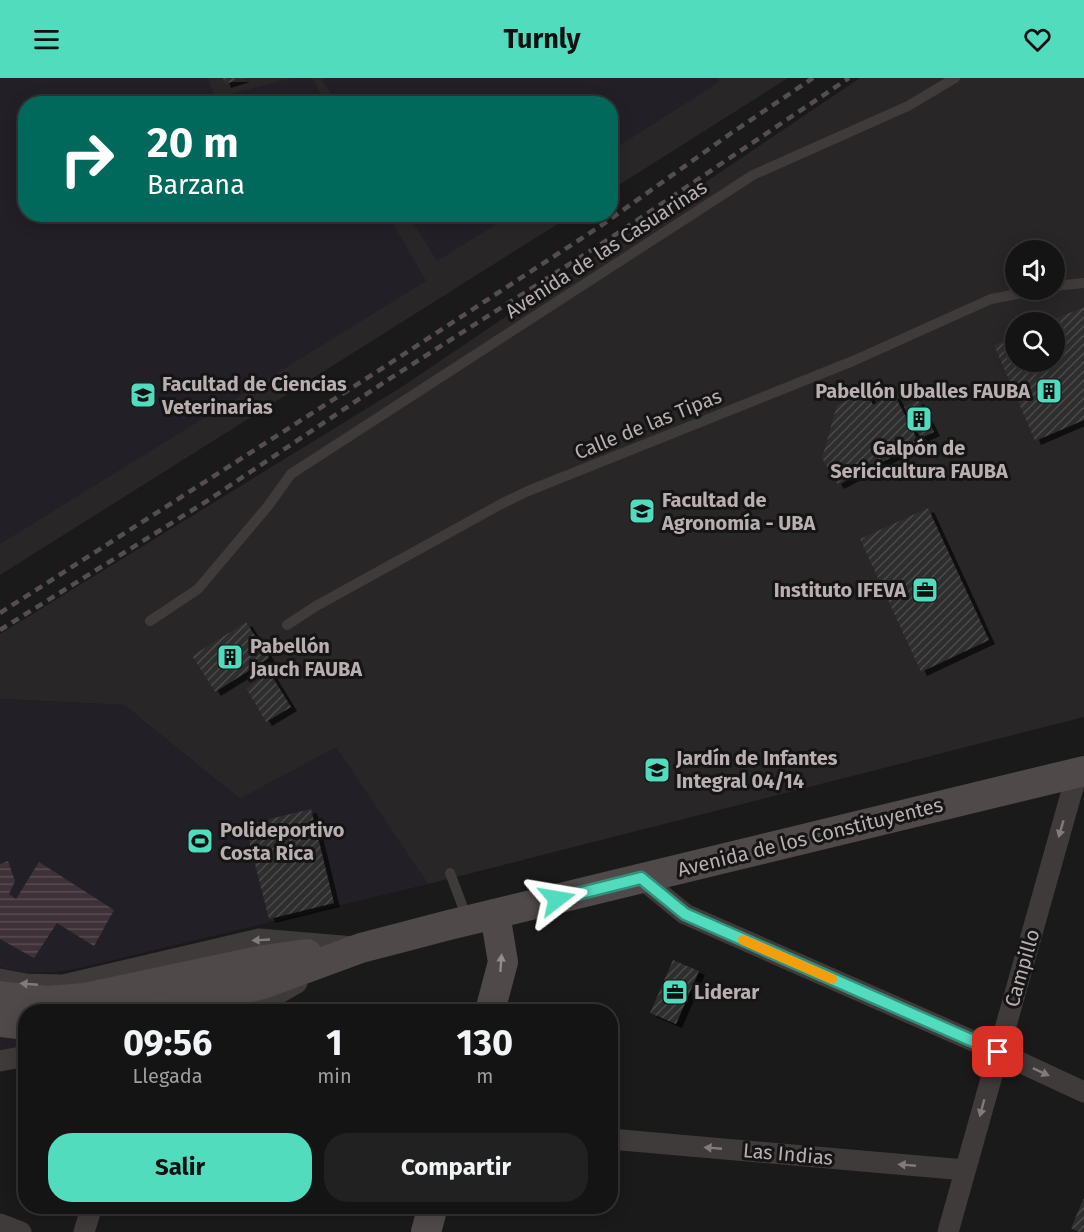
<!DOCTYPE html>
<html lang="es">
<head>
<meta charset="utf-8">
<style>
	body { margin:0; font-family:"Fira Sans",sans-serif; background:#212122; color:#f1f3f6; height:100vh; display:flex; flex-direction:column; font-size:22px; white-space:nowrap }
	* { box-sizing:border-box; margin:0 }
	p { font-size:20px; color:#9d9ea0 }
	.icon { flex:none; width:33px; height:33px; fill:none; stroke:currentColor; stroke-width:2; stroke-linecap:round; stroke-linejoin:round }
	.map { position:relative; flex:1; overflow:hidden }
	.side { position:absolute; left:18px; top:926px; width:600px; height:210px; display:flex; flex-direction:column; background:#141414; border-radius:24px; box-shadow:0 3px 15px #0003,0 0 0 2px #333334 }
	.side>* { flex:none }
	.guide { position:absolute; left:18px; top:18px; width:600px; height:126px; border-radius:24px; box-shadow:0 3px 15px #0003,0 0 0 2px #333334; background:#00695c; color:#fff; overflow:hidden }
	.tools { position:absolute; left:1005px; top:162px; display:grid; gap:12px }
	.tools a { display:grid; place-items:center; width:60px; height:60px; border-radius:50%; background:#141414; box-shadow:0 3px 15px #0003,0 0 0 2px #333334; font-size:30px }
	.pin { position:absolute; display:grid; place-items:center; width:51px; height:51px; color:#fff; margin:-26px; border-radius:12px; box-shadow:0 3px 9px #0006 }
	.me { position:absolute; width:66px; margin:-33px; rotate:76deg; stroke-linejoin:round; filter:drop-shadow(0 0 4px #0008) }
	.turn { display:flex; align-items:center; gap:21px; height:126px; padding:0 30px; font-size:27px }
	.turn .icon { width:78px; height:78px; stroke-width:2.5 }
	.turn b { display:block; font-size:42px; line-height:51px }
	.eta { display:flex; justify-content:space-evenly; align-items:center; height:102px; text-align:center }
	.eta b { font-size:36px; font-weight:700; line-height:42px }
	.action { display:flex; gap:12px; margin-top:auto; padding:12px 30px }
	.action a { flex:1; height:69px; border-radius:24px; background:#51dcbe; color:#111; font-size:24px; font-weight:700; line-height:69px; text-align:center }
	.action a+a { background:#212122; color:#f1f3f6 }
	header { display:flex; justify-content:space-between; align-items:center; height:78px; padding:0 30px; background:#51dcbe; color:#111; font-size:27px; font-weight:700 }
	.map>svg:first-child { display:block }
	.built { fill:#282626; fill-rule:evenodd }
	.park { fill:#222026 }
	.water { fill:url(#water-rules) }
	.building { fill:url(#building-hatch); filter:url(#shadow) }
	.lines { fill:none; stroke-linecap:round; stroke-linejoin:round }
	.lane { stroke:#403b3b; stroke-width:10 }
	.street { stroke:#403b3b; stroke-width:21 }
	.secondary { stroke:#50494a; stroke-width:30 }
	.rail { stroke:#554e4f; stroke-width:4.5; stroke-dasharray:8 6; stroke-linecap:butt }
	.oneway { fill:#837a7b }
	.oneway2 { fill:#948b8c }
	.route-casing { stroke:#358f7c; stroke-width:15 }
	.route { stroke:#51dcbe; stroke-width:10 }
	.slow { stroke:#f59e0b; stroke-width:10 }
	.labels { text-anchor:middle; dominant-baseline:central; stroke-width:6; stroke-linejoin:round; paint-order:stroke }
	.street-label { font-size:20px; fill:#b9aeb0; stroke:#161515 }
	.poi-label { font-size:20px; font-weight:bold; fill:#b9aeb0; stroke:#161515; text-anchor:start }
</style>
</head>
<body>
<header><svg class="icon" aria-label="menu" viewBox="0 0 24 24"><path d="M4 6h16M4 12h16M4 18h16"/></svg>Turnly<svg class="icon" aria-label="heart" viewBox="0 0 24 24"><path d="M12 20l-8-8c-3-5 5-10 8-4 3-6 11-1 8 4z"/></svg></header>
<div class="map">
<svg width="1084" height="1154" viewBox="0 0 1084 1154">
	<defs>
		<pattern id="water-rules" width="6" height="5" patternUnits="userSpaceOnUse" patternTransform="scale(1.5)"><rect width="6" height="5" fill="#3e3137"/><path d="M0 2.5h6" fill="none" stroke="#584c51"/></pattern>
		<pattern id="building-hatch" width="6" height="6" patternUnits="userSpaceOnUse" patternTransform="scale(1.5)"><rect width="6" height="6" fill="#2f2d2d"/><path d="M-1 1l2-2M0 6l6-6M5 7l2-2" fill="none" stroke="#4b4949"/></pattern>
		<filter id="shadow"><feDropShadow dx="6" dy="4" stdDeviation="0" flood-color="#0009"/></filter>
	</defs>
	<rect width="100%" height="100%" fill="#1b1a1a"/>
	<g class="built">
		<path d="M 0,0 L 788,0 L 611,112 L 610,26 L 26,26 L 26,136 L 572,137 L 0,497 Z"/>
		<path d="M 860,0 L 1084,0 L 1084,639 L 428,806 L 336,670 L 240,721 L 124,627 L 0,621 L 0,556 L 400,310 ZM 1016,172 L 1054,172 L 1054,212 L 1016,212 ZM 1016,244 L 1054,244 L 1054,284 L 1016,284 Z"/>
	</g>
	<g class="park">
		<path d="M 0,0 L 208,0 L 215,20 L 293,0 L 312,0 L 326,25 L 26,26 L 26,136 L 388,137 L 426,203 L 0,466 Z"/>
		<path d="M 326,0 L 717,0 L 719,4 L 611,73 L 610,26 L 337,25 L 322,2 Z"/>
		<path d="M 408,137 L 511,137 L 437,183 Z"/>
		<path d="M 0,621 L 124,627 L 240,721 L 336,669 L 428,806 L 80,890 L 56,894 L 23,895 L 0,889 Z"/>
		<path d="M 0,956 L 25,961 L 25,970 L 0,975 Z"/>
	</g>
	<path class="water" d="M 8,783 L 15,803 L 9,816 L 16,821 L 39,784 L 114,832 L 94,868 L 57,845 L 34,880 L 0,861 L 0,786 Z"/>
	<g class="building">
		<path d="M 223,0 L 244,0 L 225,6 Z"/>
		<path d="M 1084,229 L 1084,342 L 1035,363 L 994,267 L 1016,258 L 1016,284 L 1054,284 L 1054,244 L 1047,244 Z"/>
		<path d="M 867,314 L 873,327 L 894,316 L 919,365 L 838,407 L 822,380 L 837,327 Z"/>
		<path d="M 918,322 L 934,354 L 921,360 L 904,329 Z"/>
		<path d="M 928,430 L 989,562 L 921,594 L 860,461 Z"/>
		<path d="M 246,544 L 269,580 L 215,614 L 192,578 Z"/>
		<path d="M 270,595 L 291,629 L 266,644 L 246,610 Z"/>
		<path d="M 311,731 L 334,825 L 269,841 L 245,747 Z"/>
		<path d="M 673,882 L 699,893 L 676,946 L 650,935 Z"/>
		<path d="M 1084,1120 L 1084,1154 L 1079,1154 L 1071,1150 Z"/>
	</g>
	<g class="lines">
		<g class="lane">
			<path d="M 1054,208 L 1084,205"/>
			<path d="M 150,543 L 198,511 L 268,428 L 291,396 L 753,97 L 908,28 L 955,0"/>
			<path d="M 287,547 L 316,528 L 503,425 L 528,413 L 853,283 L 991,221 L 1038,212"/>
			<path d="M 450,795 L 467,840"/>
		</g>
		<g class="street">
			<path d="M 641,800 L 685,836 L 998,974 L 1084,1014"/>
			<path d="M 0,901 L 26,906 L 63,907 L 259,861 L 354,869"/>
			<path d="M 224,933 L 269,921 L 297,905"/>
			<path d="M 0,983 L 26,978"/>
			<path d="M 610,1061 L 965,1092"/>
			<path d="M 0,1146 L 21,1154"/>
			<path d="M 84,1154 L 92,1128"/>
			<path d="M 948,1154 L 1077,695"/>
		</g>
		<g class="secondary">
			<path d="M 0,918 L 6,919 L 48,923 L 85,920 L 264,882 L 307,876"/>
			<path d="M 148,933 L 263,906 L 361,870 L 449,847 L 1084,693"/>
			<path d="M 490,933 L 503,884 L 495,836"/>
			<path d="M 0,944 L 26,947"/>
			<path d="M 426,1154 L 433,1128"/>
		</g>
		<g class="rail">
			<path d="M 0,535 L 378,293 L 602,147 L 730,56 L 813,0"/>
			<path d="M 0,552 L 207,423 L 386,303 L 612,159 L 849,0"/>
		</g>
	</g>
	<defs><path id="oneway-solid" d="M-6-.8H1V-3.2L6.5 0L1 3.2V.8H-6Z" transform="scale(1.5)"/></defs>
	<g class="oneway">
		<use href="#oneway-solid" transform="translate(1061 751) rotate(106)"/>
		<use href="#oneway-solid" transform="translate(261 862) rotate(177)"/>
		<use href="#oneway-solid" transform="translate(29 906) rotate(-175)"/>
		<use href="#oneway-solid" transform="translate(1041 994) rotate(25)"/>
		<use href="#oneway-solid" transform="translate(982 1030) rotate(105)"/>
		<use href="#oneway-solid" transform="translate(713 1070) rotate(-175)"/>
		<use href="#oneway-solid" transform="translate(907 1087) rotate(-175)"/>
	</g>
	<use class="oneway2" href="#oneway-solid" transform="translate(501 885) rotate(-86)"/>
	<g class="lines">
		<g class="route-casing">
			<path id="route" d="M 557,821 L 641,800 L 685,836 L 998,974"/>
		</g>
		<use href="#route" class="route"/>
		<path class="slow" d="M 743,862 L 832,901"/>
	</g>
	<defs>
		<g id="building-square" transform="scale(1.35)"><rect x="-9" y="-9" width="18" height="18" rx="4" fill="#51dcbe" stroke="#161515"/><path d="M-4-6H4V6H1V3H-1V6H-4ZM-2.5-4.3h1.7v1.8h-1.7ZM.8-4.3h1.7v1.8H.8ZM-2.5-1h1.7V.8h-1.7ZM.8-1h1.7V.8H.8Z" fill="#111"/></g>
		<g id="university-square" transform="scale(1.35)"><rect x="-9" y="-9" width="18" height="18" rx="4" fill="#51dcbe" stroke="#161515"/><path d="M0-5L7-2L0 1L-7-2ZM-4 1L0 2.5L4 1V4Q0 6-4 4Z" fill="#111"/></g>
		<g id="office-square" transform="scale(1.35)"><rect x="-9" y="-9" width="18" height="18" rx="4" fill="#51dcbe" stroke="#161515"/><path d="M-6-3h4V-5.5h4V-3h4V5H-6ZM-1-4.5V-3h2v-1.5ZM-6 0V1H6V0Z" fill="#111"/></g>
		<g id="school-square" transform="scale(1.35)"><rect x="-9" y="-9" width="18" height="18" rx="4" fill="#51dcbe" stroke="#161515"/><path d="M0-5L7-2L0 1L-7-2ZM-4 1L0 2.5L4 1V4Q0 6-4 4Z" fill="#111"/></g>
		<g id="stadium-square" transform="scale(1.35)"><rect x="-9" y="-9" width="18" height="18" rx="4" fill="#51dcbe" stroke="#161515"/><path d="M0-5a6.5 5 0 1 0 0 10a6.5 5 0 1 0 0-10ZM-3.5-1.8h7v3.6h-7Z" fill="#111"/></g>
	</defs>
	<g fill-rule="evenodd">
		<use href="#building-square" x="1049" y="313"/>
		<use href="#university-square" x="143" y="317"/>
		<use href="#building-square" x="919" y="341"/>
		<use href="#university-square" x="642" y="433"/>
		<use href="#office-square" x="925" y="512"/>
		<use href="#building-square" x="230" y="579"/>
		<use href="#school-square" x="657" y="692"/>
		<use href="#stadium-square" x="200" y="763"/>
		<use href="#office-square" x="675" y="914"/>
	</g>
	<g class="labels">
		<g class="street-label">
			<text transform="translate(606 171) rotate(-33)">Avenida de las Casuarinas</text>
			<text transform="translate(648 346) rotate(-22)">Calle de las Tipas</text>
			<text transform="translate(810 759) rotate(-14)">Avenida de los Constituyentes</text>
			<text transform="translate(1022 890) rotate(-74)">Campillo</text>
			<text transform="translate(788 1076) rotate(5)">Las Indias</text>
		</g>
		<g class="poi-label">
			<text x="162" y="306">Facultad de Ciencias<tspan x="162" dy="23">Veterinarias</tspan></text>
			<text x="1030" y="313" text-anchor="end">Pabellón Uballes FAUBA</text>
			<text x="919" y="370" text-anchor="middle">Galpón de<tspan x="919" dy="23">Sericicultura FAUBA</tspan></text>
			<text x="662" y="422">Facultad de<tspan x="662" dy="23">Agronomía - UBA</tspan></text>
			<text x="906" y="512" text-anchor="end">Instituto IFEVA</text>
			<text x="250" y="568">Pabellón<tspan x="250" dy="23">Jauch FAUBA</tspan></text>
			<text x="676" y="680">Jardín de Infantes<tspan x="676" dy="23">Integral 04/14</tspan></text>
			<text x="220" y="752">Polideportivo<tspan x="220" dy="23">Costa Rica</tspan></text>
			<text x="694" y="914">Liderar</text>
		</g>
	</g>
</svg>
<div class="tools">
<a><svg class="icon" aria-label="sound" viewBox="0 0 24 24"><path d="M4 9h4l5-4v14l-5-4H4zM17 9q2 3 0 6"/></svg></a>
<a><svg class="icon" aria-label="search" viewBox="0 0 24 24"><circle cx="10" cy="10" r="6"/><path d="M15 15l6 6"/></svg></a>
</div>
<div class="pin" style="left:998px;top:974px;background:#d93025"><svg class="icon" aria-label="arrive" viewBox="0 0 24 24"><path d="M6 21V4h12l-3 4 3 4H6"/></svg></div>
<svg class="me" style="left:557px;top:821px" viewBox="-20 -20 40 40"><path d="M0-17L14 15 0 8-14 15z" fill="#51dcbe" stroke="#fff" stroke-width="4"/></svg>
<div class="guide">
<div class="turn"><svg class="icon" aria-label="right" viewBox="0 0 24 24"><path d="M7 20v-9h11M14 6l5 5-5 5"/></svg><div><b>20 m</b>Barzana</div></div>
</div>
<section class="side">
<div class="eta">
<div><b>09:56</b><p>Llegada</p></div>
<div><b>1</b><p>min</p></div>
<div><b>130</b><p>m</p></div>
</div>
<div class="action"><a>Salir</a><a>Compartir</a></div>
</section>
</div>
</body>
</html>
